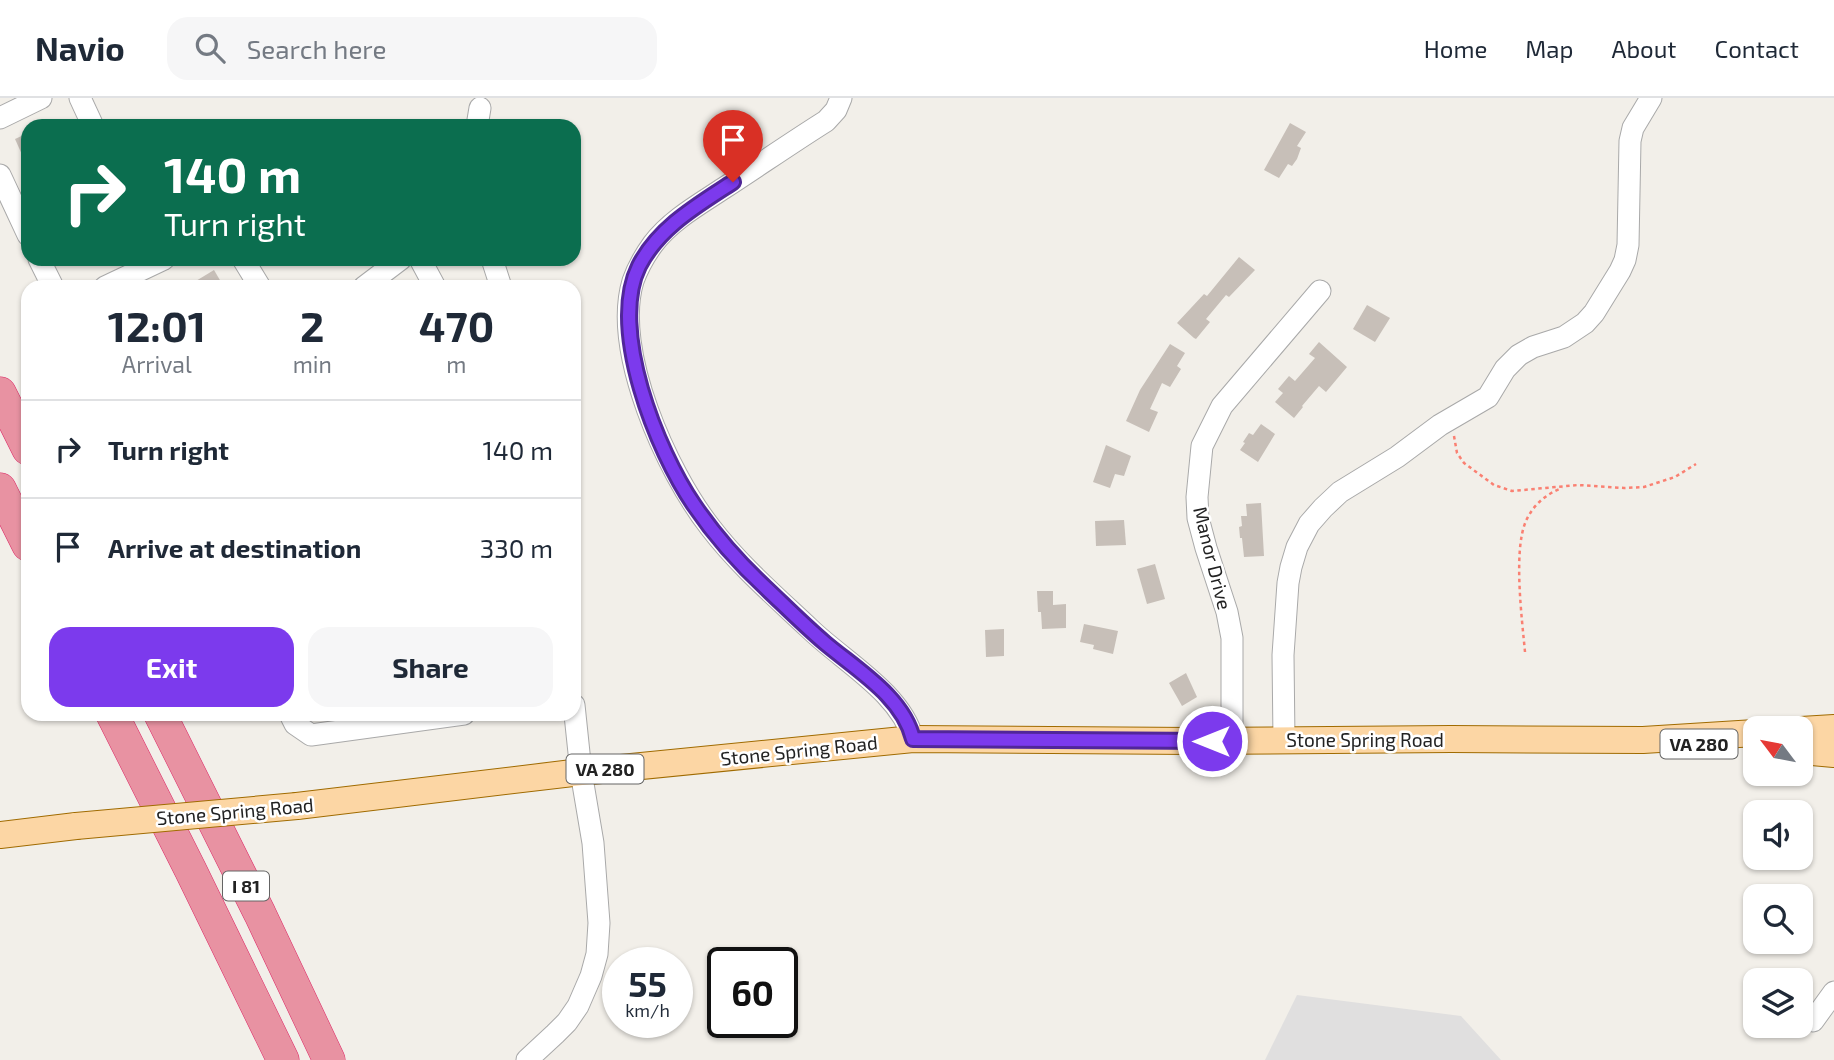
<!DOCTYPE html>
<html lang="en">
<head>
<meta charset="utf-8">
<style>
	body { margin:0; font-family:"Exo 2",sans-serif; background:#f6f6f7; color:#1f2937; height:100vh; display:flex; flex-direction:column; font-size:26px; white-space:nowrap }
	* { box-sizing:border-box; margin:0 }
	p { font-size:23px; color:#747a83 }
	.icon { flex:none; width:38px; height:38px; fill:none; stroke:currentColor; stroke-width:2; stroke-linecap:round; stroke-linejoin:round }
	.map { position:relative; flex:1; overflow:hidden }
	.sheet { position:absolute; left:21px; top:182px; width:560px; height:441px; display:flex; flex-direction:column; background:#fff; border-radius:21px; box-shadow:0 2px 5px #0004 }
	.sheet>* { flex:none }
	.banner { position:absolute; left:21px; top:21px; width:560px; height:147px; border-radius:21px; box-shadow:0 2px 5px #0004; background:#0b6e4f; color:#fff; overflow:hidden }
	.needle { width:46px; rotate:302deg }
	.tools { position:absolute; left:1743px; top:618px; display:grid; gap:14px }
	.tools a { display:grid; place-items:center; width:70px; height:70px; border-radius:14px; background:#fff; box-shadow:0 2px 5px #0004; font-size:35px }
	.speed { position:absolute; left:602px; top:849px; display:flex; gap:14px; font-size:35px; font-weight:700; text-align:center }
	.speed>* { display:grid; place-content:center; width:91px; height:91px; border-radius:50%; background:#fff; box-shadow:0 2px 5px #0004; line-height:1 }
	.speed small { font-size:18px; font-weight:400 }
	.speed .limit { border:4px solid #111; border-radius:10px; background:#fff; color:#111 }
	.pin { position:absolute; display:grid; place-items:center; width:60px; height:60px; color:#fff; margin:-72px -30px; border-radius:50% 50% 50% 0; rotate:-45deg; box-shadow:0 0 7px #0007 }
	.pin .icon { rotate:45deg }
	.me { position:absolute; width:77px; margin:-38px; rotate:270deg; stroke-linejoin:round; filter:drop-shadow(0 0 5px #0008) }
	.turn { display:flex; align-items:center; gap:24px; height:147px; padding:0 28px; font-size:32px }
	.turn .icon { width:91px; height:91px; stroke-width:2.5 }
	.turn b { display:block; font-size:49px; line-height:60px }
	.eta { display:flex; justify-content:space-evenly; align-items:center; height:119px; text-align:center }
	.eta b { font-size:42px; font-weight:700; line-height:49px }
	.action { display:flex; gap:14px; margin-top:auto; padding:14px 28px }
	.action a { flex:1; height:80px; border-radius:21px; background:#7c3aed; color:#fff; font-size:28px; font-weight:700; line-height:80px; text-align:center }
	.action a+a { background:#f6f6f7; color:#1f2937 }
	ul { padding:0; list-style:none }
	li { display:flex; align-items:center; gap:21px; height:98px; padding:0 28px; border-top:2px solid #e0e1e3 }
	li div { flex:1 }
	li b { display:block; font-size:26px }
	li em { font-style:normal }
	header { display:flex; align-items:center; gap:42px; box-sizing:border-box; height:98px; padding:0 35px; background:#fff; border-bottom:2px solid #e0e1e3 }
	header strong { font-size:33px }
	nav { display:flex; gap:38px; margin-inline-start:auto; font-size:24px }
	.search { width:490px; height:63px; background:#f6f6f7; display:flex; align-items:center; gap:18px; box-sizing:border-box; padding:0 24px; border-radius:21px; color:#747a83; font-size:26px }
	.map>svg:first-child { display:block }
	.residential { fill:#e0dfdf }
	.building { fill:#c7bfb8 }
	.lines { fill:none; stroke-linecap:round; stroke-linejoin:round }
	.minor-casing { stroke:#a9a9a9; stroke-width:23 }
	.major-casing { stroke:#a06b00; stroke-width:28 }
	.highway-casing { stroke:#dc2a67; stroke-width:33 }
	.path { stroke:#fa8072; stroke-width:2.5; stroke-dasharray:3.5 3.5; stroke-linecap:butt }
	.minor { stroke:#fff; stroke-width:21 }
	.major { stroke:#fcd6a4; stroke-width:26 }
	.highway { stroke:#e892a2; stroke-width:32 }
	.major-bridge-casing { stroke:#a06b00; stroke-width:28; stroke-linecap:butt }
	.major-bridge { stroke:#fcd6a4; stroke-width:26 }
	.route-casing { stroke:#51269a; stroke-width:18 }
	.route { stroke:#7c3aed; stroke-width:12 }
	.labels { text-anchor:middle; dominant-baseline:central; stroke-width:5; stroke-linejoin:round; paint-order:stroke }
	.shield { fill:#fff; stroke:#646464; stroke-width:2 }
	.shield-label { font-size:18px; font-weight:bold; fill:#222 }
	.street-label { font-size:19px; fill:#222; stroke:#fff }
</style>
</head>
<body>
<header>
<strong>Navio</strong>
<div class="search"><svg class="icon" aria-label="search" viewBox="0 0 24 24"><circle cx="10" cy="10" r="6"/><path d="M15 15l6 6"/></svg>Search here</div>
<nav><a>Home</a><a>Map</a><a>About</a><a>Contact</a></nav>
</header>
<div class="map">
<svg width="1834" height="962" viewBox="0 0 1834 962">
	<rect width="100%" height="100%" fill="#f2efe9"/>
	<path class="residential" d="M 1297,897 L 1461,918 L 1501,962 L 1265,962 Z"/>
	<g class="building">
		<path d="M 1290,25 L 1306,34 L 1297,48 L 1301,50 L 1297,61 L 1292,68 L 1288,66 L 1279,80 L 1264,72 Z"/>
		<path d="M 28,35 L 28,70 L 15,41 Z"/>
		<path d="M 1239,159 L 1255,172 L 1229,199 L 1226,197 L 1206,221 L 1210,224 L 1196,241 L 1194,240 L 1177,225 L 1204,196 L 1207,198 Z"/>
		<path d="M 214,172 L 224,189 L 186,189 Z"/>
		<path d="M 1367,207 L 1390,220 L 1375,244 L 1353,231 Z"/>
		<path d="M 1319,244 L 1347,269 L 1326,294 L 1319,288 L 1302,308 L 1303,309 L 1294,320 L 1275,304 L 1283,295 L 1278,291 L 1289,278 L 1295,283 L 1315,260 L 1309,256 Z"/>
		<path d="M 1170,246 L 1185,255 L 1177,268 L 1181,271 L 1170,289 L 1162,285 L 1150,311 L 1158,314 L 1149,334 L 1126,323 L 1140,292 Z"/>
		<path d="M 1261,326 L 1275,336 L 1258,364 L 1240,352 L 1245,345 L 1243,344 L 1249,335 L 1253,337 Z"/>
		<path d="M 1106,347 L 1131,358 L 1124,378 L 1115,376 L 1110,390 L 1093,384 Z"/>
		<path d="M 1261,405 L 1264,458 L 1244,459 L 1242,440 L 1240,440 L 1239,429 L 1242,428 L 1241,418 L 1247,418 L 1246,406 Z"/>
		<path d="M 1124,422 L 1126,447 L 1096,448 L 1095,423 Z"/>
		<path d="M 1155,466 L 1165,501 L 1147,506 L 1137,471 Z"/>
		<path d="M 1037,493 L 1053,493 L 1053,507 L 1066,506 L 1066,530 L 1042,531 L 1041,514 L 1038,514 Z"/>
		<path d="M 1084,526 L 1118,533 L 1113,556 L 1093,551 L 1094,547 L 1080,544 Z"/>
		<path d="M 1004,531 L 1004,558 L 986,559 L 985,532 Z"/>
		<path d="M 1186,575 L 1197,599 L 1182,608 L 1169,585 Z"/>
	</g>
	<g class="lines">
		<g class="minor-casing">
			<g id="minor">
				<path d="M 80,0 L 93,28"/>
				<path d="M 841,0 L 836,12 L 826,23 C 791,45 758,68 724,90 C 700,106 671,122 653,146 C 645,157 638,169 633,183 C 612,253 667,374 710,429 C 739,467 775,498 810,531 C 843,563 901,595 913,641"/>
				<path d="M 0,20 L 41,0"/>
				<path d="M 477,28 L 480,10"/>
				<path d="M 0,77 L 28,137"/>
				<path d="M 39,161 L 53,189"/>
				<path d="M 243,161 L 260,189"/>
				<path d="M 420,161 L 435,189"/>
				<path d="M 492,161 L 501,189"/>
				<path d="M 105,189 L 164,161"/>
				<path d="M 364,189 L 401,161"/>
				<path d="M 290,616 L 295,626 L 311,637 L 464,616"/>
				<path d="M 1284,642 L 1283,557 L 1288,485 L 1291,469 L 1297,449 L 1309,426 L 1323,410 L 1340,394 L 1397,359 L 1440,327 L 1488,299 L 1505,271 L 1519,257 L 1533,249 L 1564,239 L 1585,225 L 1594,215 L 1620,173 L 1625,162 L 1628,147 L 1630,43 L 1633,30 L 1651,0"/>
				<path d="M 1232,643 L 1232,540 L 1227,514 L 1206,450 L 1198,420 L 1197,399 L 1202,348 L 1222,308 L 1320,193"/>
				<path d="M 1813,923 L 1834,894"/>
				<path d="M 527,962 L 555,936 L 567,924 L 578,908 L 591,878 L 597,856 L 599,825 L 593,745 L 581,674 L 574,607"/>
			</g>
		</g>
		<g class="major-casing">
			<g id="major">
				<path d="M 1801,632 L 1834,630"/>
				<path d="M 1801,653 L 1834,656"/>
				<path d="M 297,708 L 581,674 L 913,641 L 1192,643 L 1451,641 L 1643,642 L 1755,635"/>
				<path d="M 0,737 L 76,728"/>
			</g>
		</g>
		<g class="highway-casing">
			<g id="highway">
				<path d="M 0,295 L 28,351"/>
				<path d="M 0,391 L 28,447"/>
				<path d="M 112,616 L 191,773 L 283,962"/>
				<path d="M 160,616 L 260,816 L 329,962"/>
			</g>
		</g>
		<g class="path">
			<path d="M 1454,338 L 1457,355 L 1464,365 L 1494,387 L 1512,393 L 1578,387 L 1624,390 L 1644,389 L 1675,379 L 1696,366"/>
			<path d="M 1525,554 C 1522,521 1513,452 1526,423 C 1533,407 1546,396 1562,390"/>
		</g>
		<use href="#minor" class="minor"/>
		<use href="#major" class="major"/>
		<use href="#highway" class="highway"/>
		<g class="major-bridge-casing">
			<path id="major-bridge" d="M 76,728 L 297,708"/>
		</g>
		<use href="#major-bridge" class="major-bridge"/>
	</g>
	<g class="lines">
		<g class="route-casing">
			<path id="route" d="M 733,84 C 698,107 659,129 639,168 C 608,231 657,353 694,407 C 715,438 740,466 767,491 C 786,509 805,528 825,545 C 857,572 903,599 913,641 L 1212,643"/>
		</g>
		<use href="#route" class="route"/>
	</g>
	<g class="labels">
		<g class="shield">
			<rect x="1660.5" y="631.5" width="77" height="29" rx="5"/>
			<rect x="566.5" y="656.5" width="77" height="29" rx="5"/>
			<rect x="223" y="773.5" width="46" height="29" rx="5"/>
		</g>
		<g class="shield-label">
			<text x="1699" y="646">VA 280</text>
			<text x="605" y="671">VA 280</text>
			<text x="246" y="788">I 81</text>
		</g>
		<g class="street-label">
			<text transform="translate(1213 460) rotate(76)">Manor Drive</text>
			<text x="1365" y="641">Stone Spring Road</text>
			<text transform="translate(799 652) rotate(-6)">Stone Spring Road</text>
			<text transform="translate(235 713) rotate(-5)">Stone Spring Road</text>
		</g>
	</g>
</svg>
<div class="tools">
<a><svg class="needle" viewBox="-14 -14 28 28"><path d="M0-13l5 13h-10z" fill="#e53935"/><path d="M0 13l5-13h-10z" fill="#747a83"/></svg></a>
<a><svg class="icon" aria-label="sound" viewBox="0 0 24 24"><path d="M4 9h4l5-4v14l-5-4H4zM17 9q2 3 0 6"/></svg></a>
<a><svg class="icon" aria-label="search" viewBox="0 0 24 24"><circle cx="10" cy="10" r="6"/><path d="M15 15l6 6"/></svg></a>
<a><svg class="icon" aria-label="layers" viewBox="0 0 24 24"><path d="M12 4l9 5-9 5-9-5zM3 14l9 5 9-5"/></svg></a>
</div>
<div class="speed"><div>55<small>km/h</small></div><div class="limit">60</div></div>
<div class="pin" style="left:733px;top:84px;background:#d93025"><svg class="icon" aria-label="arrive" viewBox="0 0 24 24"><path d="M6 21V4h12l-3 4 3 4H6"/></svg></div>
<svg class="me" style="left:1212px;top:643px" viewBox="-20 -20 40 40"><circle r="17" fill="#7c3aed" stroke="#fff" stroke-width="3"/><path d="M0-11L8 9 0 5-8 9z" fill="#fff"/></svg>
<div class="banner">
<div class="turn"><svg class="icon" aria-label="right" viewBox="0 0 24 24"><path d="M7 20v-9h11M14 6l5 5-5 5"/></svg><div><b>140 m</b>Turn right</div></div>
</div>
<section class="sheet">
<div class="eta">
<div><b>12:01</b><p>Arrival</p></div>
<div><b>2</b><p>min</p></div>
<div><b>470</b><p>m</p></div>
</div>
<ul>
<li><svg class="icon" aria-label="right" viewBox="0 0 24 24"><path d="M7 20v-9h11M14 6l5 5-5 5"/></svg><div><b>Turn right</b></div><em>140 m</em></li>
<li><svg class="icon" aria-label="arrive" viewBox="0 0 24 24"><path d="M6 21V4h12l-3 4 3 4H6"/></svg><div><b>Arrive at destination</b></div><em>330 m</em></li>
</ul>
<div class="action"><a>Exit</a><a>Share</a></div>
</section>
</div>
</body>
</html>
